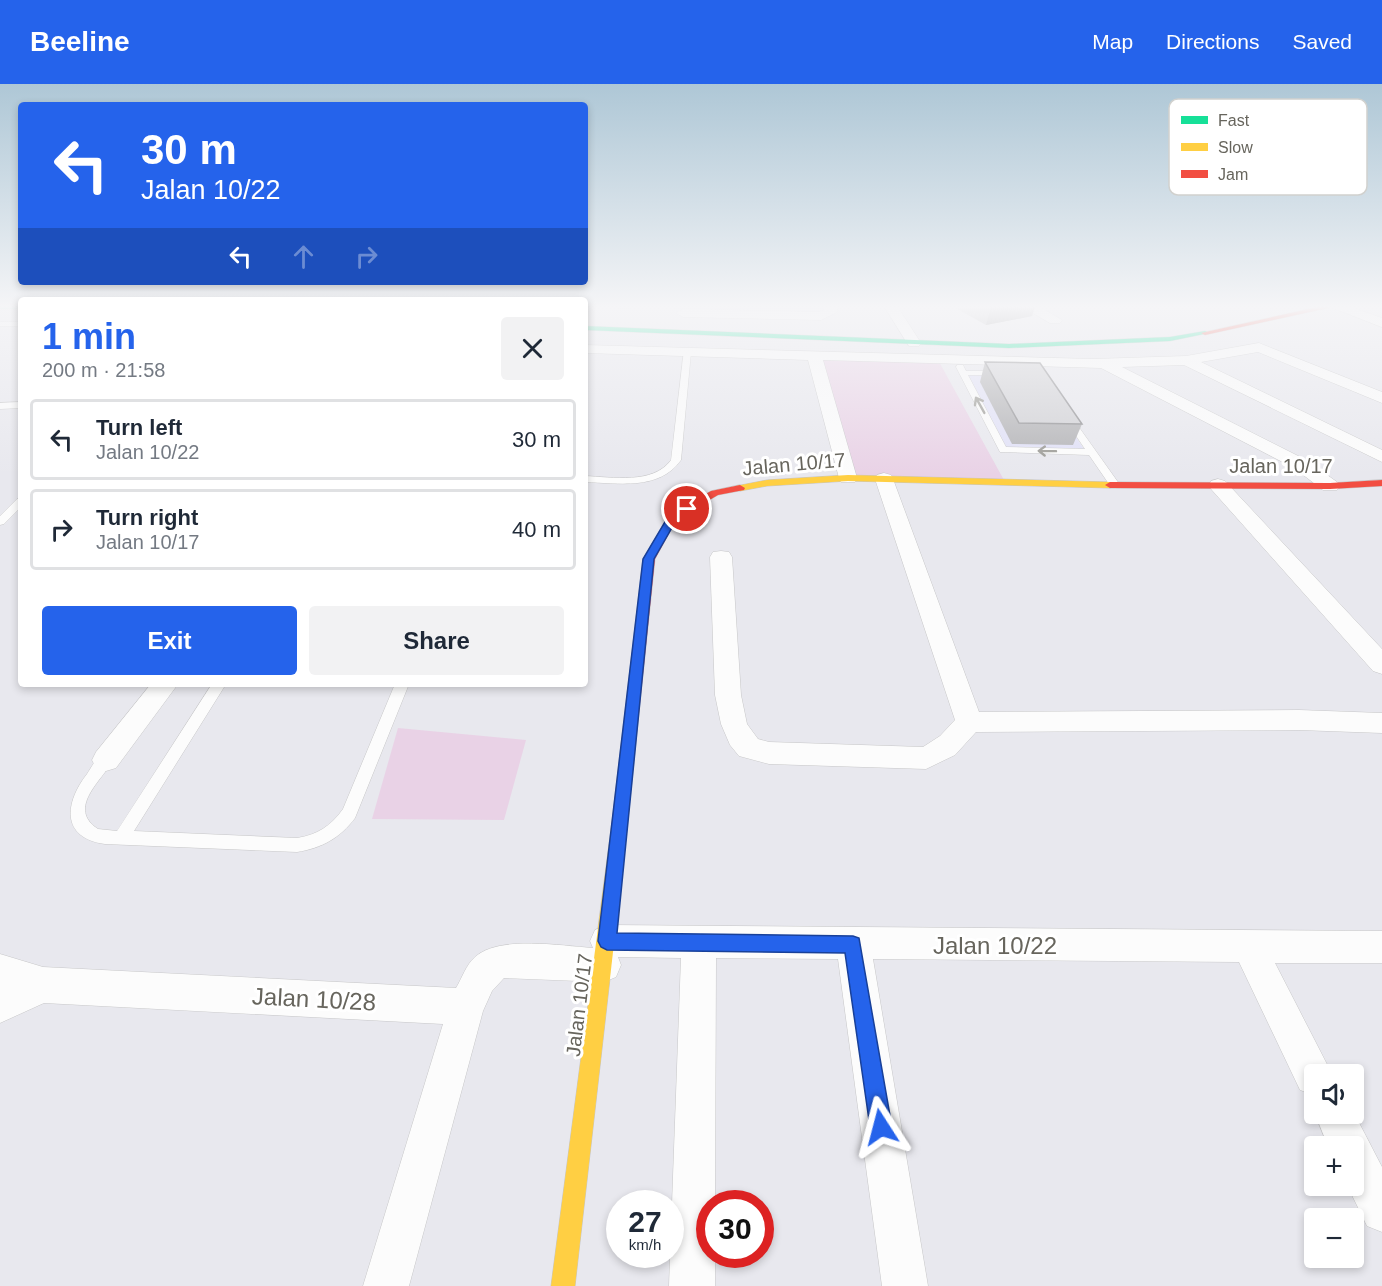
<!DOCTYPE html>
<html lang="en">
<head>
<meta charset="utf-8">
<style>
	body { margin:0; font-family:Arial,sans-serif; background:#f2f2f3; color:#1f2937; height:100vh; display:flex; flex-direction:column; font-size:22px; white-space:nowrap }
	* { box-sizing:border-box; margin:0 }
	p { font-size:20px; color:#747a83 }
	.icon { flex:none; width:33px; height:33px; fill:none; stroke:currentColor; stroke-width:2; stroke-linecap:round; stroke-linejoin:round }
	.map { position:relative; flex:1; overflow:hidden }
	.details { position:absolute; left:18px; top:213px; width:570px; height:390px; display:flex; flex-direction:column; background:#fff; border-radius:6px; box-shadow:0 3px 9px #0003 }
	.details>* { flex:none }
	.top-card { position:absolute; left:18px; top:18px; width:570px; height:183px; border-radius:6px; box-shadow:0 3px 9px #0003; background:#2563eb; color:#fff; overflow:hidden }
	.controls { position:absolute; left:1304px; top:980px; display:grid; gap:12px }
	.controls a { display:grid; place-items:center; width:60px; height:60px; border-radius:6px; background:#fff; box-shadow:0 3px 9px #0003; font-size:30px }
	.speed { position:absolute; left:606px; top:1106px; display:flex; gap:12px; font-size:30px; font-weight:700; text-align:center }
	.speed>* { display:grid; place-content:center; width:78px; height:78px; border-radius:50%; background:#fff; box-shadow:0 3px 9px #0003; line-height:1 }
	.speed small { font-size:15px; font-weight:400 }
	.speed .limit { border:9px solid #d22; background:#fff; color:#111 }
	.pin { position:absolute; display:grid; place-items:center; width:51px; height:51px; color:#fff; margin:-26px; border:3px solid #fff; border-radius:50%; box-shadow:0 2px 6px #0007 }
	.me { position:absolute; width:66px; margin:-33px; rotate:351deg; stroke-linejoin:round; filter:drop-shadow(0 0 4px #0008) }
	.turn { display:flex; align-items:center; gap:21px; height:126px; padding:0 24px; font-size:27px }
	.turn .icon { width:78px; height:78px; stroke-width:2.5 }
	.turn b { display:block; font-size:42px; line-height:51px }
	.lanes { display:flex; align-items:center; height:57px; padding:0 24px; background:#0003; justify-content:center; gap:30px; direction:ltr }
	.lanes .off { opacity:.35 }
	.round { display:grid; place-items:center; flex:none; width:63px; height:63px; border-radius:6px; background:#f2f2f3 }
	.summary { display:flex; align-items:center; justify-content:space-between; height:102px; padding:0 24px }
	h1 { font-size:36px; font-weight:600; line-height:45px; color:#2563eb }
	.cta { display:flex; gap:12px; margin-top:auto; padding:12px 24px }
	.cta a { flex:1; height:69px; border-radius:6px; background:#2563eb; color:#fff; font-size:24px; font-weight:600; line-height:69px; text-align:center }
	.cta a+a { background:#f2f2f3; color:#1f2937 }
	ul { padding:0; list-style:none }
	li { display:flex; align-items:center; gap:18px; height:81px; margin:0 12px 9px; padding:0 12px; border:3px solid #e0e1e3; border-radius:6px }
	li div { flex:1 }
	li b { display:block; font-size:22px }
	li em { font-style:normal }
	header { display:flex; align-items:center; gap:36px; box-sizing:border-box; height:84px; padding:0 30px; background:#2563eb; color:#fff }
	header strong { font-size:28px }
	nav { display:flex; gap:33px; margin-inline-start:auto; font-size:21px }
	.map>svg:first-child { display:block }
	.commercial { fill:#e1e1f7 }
	.green { fill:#e9d2e6 }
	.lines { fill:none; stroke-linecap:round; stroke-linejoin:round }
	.lane-casing { stroke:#c7c7c8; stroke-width:1 }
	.street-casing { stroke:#c7c7c8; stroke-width:1 }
	.fast-casing { stroke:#c6c6c7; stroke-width:1 }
	.slow-casing { stroke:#c6c6c7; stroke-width:1 }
	.jam-casing { stroke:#c6c6c7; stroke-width:1 }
	.lane { fill:#fcfcfc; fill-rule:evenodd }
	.street { fill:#fcfcfc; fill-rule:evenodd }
	.fast { fill:#16e098; fill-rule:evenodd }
	.slow { fill:#ffcf43; fill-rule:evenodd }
	.jam { fill:#f24e42; fill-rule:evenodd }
	.wall { fill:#b4b4b7 }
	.shaded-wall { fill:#929295 }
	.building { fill:#d1d1d5; stroke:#929295; stroke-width:1.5 }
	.oneway { stroke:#9b9a95 }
	.route { fill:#2563eb; stroke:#184099; stroke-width:1.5 }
	.labels { text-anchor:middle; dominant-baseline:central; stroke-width:6; stroke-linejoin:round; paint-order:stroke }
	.street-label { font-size:20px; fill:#67655d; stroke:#fff }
	.near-street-label { font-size:24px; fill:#67655d; stroke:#fff }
	.key { fill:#fff; stroke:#d1d1ce; stroke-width:1.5 }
	.key-label { font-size:16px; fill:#67655d }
</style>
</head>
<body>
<header>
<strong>Beeline</strong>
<nav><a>Map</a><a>Directions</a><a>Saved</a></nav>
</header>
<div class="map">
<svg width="1382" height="1202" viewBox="0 0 1382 1202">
	<rect width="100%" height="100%" fill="#e8e8ee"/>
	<g class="commercial">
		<path d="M 675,222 L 837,222 L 837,228 L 832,232 L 821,234 L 676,231 Z"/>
		<path d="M 968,291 L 1037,294 L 1087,370 L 1009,369 Z"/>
	</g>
	<g class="green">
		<path d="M 814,272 L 937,274 L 1005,398 L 848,394 Z"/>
		<path d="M 398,644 L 526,656 L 504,736 L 372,735 Z"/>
	</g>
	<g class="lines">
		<g class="lane-casing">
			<g id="lane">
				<path d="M 585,222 L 634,222 L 631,224 Z"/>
				<rect x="0" y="238" width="21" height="4"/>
				<path d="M 684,266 L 691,268 L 681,376 C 659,407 618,399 585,398 L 585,392 C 612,393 653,401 671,376 Z"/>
				<path d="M 957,281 L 963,281 L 966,287 L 1000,287 L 1004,289 L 1000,291 L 968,291 L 1006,363 L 1085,365 L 1064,334 L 1071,332 L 1120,401 L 1119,403 L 1111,403 L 1089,371 L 1000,368 L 956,283 Z"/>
				<path d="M 21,318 L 21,324 L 0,325 L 0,319 Z"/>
				<path d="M 21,414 L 21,423 L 4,440 L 0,441 L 0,432 L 17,415 Z"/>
				<path d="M 212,600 L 226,600 L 134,747 L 297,754 C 317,751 331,742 343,725 L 395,600 L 409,600 L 355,734 C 340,754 322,764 297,768 L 105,760 C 60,754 65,718 87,690 C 91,684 96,674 102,671 C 106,669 107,671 111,672 L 113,676 C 102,697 66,724 98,745 L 117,747 Z"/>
			</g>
		</g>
		<g class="street-casing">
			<g id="street">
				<path d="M 824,222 L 838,222 L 837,228 L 821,236 L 683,233 L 676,229 L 683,225 L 819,228 L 824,226 Z"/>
				<path d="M 884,222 L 897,222 L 921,259 L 919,262 L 909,262 Z"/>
				<path d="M 1021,222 L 1038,222 L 1062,236 L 1060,239 L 1050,239 Z"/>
				<path d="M 1328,222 L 1348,222 L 1382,234 L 1382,243 Z"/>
				<path d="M 1259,259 L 1382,308 L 1382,319 L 1258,268 L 1201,278 L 1382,366 L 1382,378 L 1184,281 L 1122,283 L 1306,376 L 1337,398 L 1340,402 L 1337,406 L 1323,406 L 1294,384 L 1101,284 L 823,276 L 857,394 L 855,398 L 841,398 L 839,394 L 808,276 L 585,269 L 585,261 L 1093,275 L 1186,272 Z"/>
				<path d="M 884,389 L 891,391 L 893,395 L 979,628 L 1299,626 L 1382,629 L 1382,649 L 1299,646 L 976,648 L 955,671 L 926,685 L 769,680 L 739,672 L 730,661 L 721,640 L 715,611 L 710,473 L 713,468 L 721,467 L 729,468 L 732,473 L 741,611 L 747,640 L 758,655 L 769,658 L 923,663 L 940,652 L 955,636 L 875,395 L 877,391 Z"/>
				<path d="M 1218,395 L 1225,397 L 1382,565 L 1382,590 L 1373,587 L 1211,405 L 1209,401 L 1211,397 Z"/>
				<path d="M 151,600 L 178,600 L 116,684 L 106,687 L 96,684 L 92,676 L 96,668 Z"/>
				<path d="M 607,841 L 1382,847 L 1382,879 L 1275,879 L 1332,990 L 1314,990 L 1314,1011 L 1300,1006 L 1239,878 L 873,875 L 928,1202 L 882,1202 L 838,875 L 716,874 L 715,1119 L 710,1119 L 710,1170 L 715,1170 L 715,1202 L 669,1202 L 681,874 L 618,873 L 621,881 L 616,893 L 604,898 L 504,894 L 492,907 L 483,927 L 409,1202 L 363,1202 L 443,940 L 44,919 L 0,939 L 0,870 L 43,883 L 456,904 C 462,894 466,881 475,873 C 499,851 562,862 593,864 L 590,857 L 595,846 Z"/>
				<path d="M 1314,1027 L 1353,1029 L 1353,1027 L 1382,1083 L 1382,1148 L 1367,1142 L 1347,1101 L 1353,1101 L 1353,1062 L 1328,1062 Z"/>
			</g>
		</g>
		<g class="fast-casing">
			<g id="fast">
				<rect x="0" y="222" width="21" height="3"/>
				<path d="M 585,242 L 1009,260 L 1170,253 L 1205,247 L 1209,249 L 1170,257 L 1009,264 L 585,246 Z"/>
			</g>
		</g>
		<g class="slow-casing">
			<g id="slow">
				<path d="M 848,391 L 1110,398 L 1115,401 L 1110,404 L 848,397 L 767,402 L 740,407 L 735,404 L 736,402 L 767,396 Z"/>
				<path d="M 619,738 L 625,740 L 627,745 L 575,1202 L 551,1202 L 611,745 L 613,740 Z"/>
			</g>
		</g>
		<g class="jam-casing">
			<g id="jam">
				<path d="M 1322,222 L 1337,222 L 1205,251 L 1201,249 Z"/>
				<path d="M 1382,396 L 1382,402 L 1330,405 L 1110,404 L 1105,401 L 1110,398 L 1330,399 Z"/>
				<path d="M 740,401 L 745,404 L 744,406 L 718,411 L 677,435 L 655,475 L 627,745 L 625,750 L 619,752 L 613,750 L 611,745 L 643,475 L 669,431 L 711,407 Z"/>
			</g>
		</g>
		<use href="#lane" class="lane"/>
		<use href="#street" class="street"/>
		<use href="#fast" class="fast"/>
		<use href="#slow" class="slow"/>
		<use href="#jam" class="jam"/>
	</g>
	<g class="wall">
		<path d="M 952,222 L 1035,222 L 1032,232 L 986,241 Z"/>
		<path d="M 985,278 L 1082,340 L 1073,361 L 1012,360 L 980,298 Z"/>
	</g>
	<path class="shaded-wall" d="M 993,222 L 1035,222 L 1032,232 L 986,241 L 991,223 Z"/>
	<path class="building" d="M 985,278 L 1040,279 L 1082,340 L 1019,339 Z"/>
	<defs><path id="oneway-shaft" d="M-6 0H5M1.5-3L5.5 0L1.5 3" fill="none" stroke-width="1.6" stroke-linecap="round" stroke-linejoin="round" transform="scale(1.5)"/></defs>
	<g class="oneway">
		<use href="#oneway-shaft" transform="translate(980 321) rotate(-119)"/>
		<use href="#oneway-shaft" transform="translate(1047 367) rotate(-179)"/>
	</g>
	<linearGradient id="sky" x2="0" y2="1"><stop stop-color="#aec7d6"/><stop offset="0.57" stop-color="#f5f5f7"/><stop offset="1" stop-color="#f5f5f7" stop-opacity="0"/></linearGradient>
	<rect width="1382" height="391" fill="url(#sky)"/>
	<path class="route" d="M 687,422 L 692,425 L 677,435 L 654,475 L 617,849 L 853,852 L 859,854 L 892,1043 L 889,1050 L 881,1053 L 873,1050 L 870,1043 L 845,869 L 607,866 L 601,863 L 598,857 L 643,475 L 669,431 Z"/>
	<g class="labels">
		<g class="street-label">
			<text transform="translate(794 380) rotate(-5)">Jalan 10/17</text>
			<text x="1281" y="382">Jalan 10/17</text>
			<text transform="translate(579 921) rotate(-83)">Jalan 10/17</text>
		</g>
		<g class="near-street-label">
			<text x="995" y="861">Jalan 10/22</text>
			<text transform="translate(314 915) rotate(3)">Jalan 10/28</text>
		</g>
	</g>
	<rect x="1169" y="15" width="198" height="96" rx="9" class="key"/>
	<rect x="1181" y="32" width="27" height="8" fill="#16e098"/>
	<rect x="1181" y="59" width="27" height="8" fill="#ffcf43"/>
	<rect x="1181" y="86" width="27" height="8" fill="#f24e42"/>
	<g class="key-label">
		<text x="1218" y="42">Fast</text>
		<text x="1218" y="69">Slow</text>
		<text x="1218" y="96">Jam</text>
	</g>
</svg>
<div class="controls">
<a><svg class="icon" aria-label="sound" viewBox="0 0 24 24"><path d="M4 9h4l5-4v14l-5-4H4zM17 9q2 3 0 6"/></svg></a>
<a>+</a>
<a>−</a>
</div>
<div class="speed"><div>27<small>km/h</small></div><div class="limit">30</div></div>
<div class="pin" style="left:687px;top:425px;background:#d93025"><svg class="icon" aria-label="arrive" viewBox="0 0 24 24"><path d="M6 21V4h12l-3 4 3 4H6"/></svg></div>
<svg class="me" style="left:881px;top:1043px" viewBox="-20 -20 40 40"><path d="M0-17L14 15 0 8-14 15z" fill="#2563eb" stroke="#fff" stroke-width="4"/></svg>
<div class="top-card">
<div class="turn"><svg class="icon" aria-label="left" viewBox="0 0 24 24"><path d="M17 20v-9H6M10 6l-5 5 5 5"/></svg><div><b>30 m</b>Jalan 10/22</div></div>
<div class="lanes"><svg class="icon" aria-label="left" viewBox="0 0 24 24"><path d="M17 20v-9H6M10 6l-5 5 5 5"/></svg><svg class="icon off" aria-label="ahead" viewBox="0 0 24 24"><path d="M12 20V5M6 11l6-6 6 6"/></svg><svg class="icon off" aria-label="right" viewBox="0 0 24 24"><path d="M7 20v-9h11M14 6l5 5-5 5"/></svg></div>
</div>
<section class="details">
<div class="summary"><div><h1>1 min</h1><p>200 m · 21:58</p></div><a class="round"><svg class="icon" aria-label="close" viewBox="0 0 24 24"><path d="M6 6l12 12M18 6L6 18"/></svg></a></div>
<ul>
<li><svg class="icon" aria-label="left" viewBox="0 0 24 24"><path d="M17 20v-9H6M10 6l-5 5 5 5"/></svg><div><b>Turn left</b><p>Jalan 10/22</p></div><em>30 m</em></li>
<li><svg class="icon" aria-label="right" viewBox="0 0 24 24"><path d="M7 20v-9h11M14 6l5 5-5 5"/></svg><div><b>Turn right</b><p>Jalan 10/17</p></div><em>40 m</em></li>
</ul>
<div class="cta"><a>Exit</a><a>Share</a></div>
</section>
</div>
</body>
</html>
